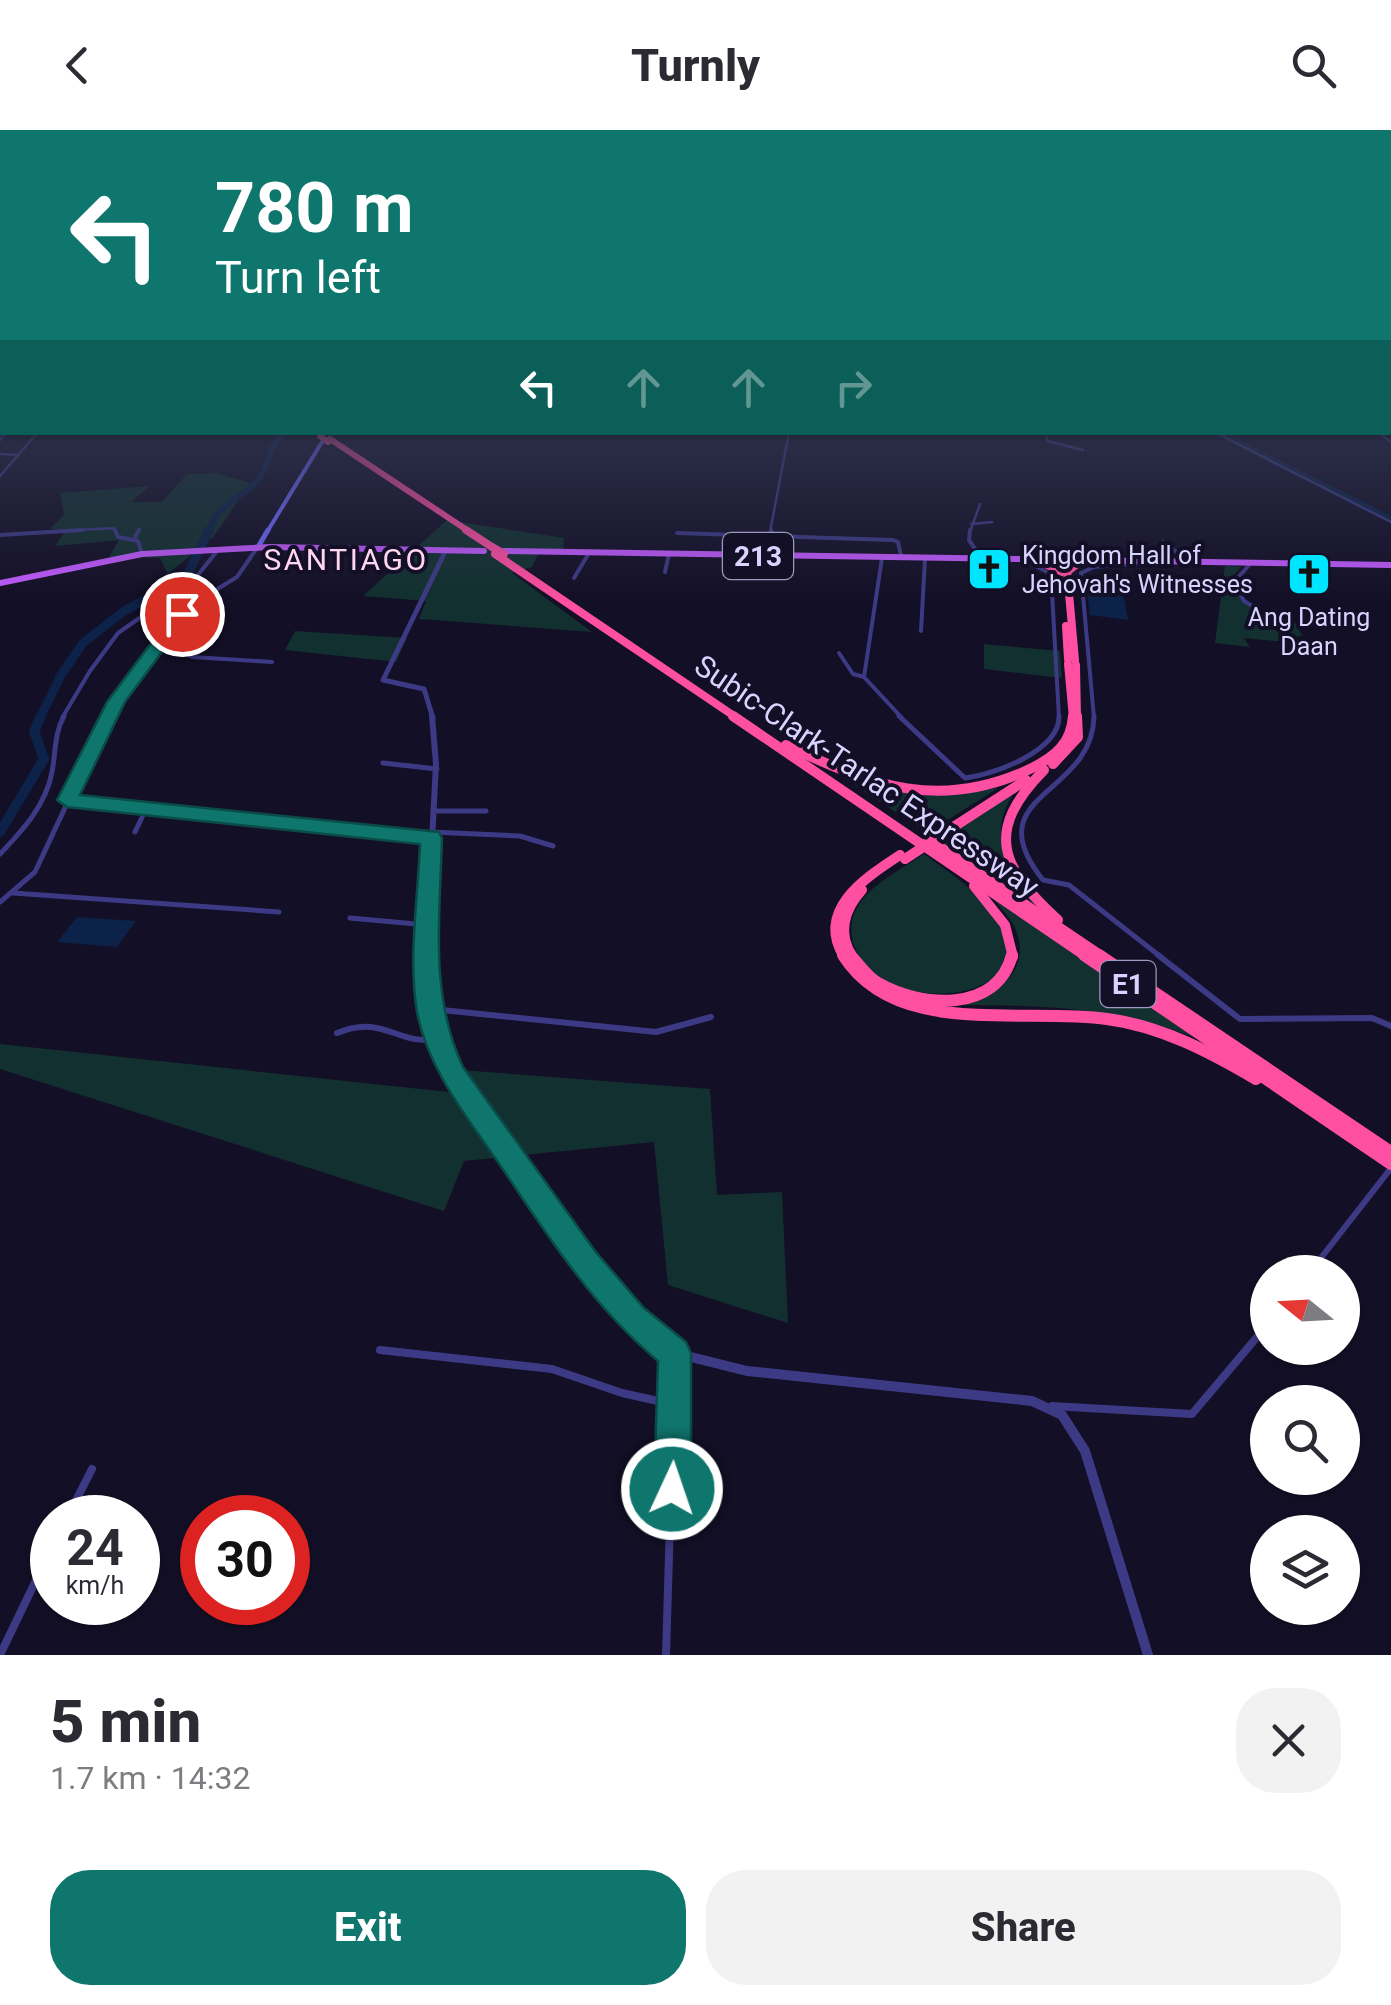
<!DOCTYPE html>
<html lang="en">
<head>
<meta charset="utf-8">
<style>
	body { margin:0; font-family:Roboto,sans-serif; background:#f2f2f3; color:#2b2b33; height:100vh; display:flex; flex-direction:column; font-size:38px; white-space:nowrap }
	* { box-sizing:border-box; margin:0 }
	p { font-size:32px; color:#7c7c81 }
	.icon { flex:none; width:55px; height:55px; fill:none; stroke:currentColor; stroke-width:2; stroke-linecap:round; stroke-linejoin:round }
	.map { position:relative; height:1525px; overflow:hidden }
	.side { display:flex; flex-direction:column; background:#fff; flex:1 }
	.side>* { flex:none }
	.hud { position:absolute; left:0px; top:0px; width:1392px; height:305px; box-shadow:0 2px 8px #0004; background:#0f766e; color:#fff; overflow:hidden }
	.needle { width:65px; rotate:288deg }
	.buttons { position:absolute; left:1250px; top:1125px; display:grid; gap:20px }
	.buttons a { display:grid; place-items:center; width:110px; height:110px; border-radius:50%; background:#fff; box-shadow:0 2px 8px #0004; font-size:50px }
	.speed { position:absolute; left:30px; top:1365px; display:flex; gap:20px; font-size:50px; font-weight:700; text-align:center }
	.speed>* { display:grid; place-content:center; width:130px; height:130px; border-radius:50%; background:#fff; box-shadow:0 2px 8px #0004; line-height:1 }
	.speed small { font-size:25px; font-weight:400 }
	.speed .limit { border:15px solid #d22; background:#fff; color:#111 }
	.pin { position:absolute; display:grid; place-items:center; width:85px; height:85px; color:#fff; margin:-42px; border:5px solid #fff; border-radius:50%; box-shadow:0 2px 10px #0007 }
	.me { position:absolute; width:110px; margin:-55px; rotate:3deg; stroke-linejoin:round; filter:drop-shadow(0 0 8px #0008) }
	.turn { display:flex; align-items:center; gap:35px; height:210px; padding:0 50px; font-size:45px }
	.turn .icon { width:130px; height:130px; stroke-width:2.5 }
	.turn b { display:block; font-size:70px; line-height:85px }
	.lanes { display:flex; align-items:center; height:95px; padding:0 50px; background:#0003; justify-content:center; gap:50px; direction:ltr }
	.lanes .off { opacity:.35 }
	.round { display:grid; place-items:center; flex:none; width:105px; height:105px; border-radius:40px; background:#f2f2f3 }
	.summary { display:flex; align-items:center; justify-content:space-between; height:170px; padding:0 50px }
	h1 { font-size:60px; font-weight:800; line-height:75px }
	.button { display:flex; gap:20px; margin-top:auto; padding:20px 50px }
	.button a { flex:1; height:115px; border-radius:40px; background:#0f766e; color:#fff; font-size:40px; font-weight:800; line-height:115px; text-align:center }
	.button a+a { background:#f2f2f3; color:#2b2b33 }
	header { display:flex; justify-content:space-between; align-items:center; height:130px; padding:0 50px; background:#fff; font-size:45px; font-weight:800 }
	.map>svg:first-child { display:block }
	.green { fill:#12302f }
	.water { fill:#0c2248 }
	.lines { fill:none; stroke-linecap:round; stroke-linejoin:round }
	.river-far2 { stroke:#0c2248; stroke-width:6 }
	.river-far1 { stroke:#0c2248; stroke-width:9 }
	.river { stroke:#0c2248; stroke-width:10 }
	.minor-far4 { stroke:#3d3a85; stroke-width:2.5 }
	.minor-far3 { stroke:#3d3a85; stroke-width:4 }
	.minor-far2 { stroke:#3d3a85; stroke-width:5 }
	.minor-far1 { stroke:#3d3a85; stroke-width:6 }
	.minor { stroke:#3d3a85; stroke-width:8 }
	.tertiary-far3 { stroke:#3d3a85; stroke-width:5 }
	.tertiary-far2 { stroke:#3d3a85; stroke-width:6 }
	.tertiary-far1 { stroke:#3d3a85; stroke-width:8 }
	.tertiary { stroke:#3d3a85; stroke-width:10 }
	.secondary-far1 { stroke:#6f6bff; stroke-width:4 }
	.secondary { stroke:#6f6bff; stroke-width:5 }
	.primary { stroke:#c25bff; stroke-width:6 }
	.motorway-far3 { stroke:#ff4fa3; stroke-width:6 }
	.motorway-far2 { stroke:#ff4fa3; stroke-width:8 }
	.motorway-far1 { stroke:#ff4fa3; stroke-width:10 }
	.motorway { stroke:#ff4fa3; stroke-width:12 }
	.motorway-bridge-far2 { stroke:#ff4fa3; stroke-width:6 }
	.motorway-bridge-far1 { stroke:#ff4fa3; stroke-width:8 }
	.motorway-bridge { stroke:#ff4fa3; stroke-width:10 }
	.route { fill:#0f766e; stroke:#0a4d48; stroke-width:2.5 }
	.labels { text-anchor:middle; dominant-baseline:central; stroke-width:8; stroke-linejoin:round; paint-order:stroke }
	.far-poi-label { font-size:25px; fill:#d9d4ff; stroke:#130f26; text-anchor:start }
	.shield { fill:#130f26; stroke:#9e99be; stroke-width:2.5 }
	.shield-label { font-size:28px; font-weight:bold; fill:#d9d4ff }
	.far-quarter-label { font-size:30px; letter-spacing:2.5px; fill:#ffd6f0; stroke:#130f26 }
	.street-label { font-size:30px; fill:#d9d4ff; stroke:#130f26 }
</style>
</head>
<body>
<header><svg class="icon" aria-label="back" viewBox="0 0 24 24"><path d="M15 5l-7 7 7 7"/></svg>Turnly<svg class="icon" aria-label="search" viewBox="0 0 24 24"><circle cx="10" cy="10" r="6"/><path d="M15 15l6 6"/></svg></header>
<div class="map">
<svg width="1391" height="1525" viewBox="0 0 1391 1525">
	<rect width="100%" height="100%" fill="#130f26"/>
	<g class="green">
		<path d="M 216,343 L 250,353 L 214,406 L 168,444 L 160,428 L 109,427 L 119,410 L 55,416 L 67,399 L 50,399 L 64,385 L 60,363 L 150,356 L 131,372 L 162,372 L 187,344 Z"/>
		<path d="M 447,390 L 564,408 L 563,421 L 538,424 L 532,437 L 512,443 L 592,502 L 419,489 L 426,471 L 363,466 Z"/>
		<path d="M 1225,436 L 1241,437 L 1231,448 L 1244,473 L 1284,496 L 1295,493 L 1302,505 L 1284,512 L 1244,508 L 1250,517 L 1215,513 Z"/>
		<path d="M 295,501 L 407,508 L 396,532 L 285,520 Z"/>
		<path d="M 984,514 L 1060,521 L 1062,548 L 984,539 Z"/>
		<path d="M 844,648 L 923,665 L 957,665 L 998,658 L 927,703 Z"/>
		<path d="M 1009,665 L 1012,666 C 986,709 1010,742 1038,776 L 940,711 Z"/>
		<path d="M 924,724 C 950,743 980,762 998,790 C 1050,869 891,893 856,820 C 849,805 850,789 858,776 C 872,753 902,739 924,724 Z"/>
		<path d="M 994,769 L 1203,911 C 1125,878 1047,875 963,875 C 1001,862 1035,838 1013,794 C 1008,785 999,777 994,769 Z"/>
		<path d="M 0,914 L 477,965 L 460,940 L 710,959 L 717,1065 L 782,1062 L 788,1193 L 668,1155 L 654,1012 L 464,1031 L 444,1081 L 0,939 Z"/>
	</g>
	<g class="water">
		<path d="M 1085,445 L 1107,448 L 1122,457 L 1128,490 L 1090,485 Z"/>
		<path d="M 77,787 L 136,791 L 117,817 L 57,812 Z"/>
	</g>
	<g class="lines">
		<g class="river-far2">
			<path d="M 1218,302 L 1284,336"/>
			<path d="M 1285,336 L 1391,389"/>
			<path d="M 208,402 C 221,367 249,368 262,344 C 273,325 265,323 285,302"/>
		</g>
		<path class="river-far1" d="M 40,588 L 61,545 L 83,513 L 124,481 L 186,448 L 209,400"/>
		<path class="river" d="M 0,702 L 44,629 L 34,601 L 41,586"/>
		<g class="minor-far4">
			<path d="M 1047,302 L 1047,311 L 1083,320"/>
			<path d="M 1214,302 L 1391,392"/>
			<path d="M 1378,302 L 1391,312"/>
			<path d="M 0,310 L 7,302"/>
			<path d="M 0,324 L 18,325"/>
			<path d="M 0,346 L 38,302"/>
			<path d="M 971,394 L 992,392"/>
			<path d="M 42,402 L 114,398 L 116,402"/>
			<path d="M 137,402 L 139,399"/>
			<path d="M 770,402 L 789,302"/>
			<path d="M 970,402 L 980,374"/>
		</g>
		<g class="minor-far3">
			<path d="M 115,400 L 118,407 L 138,411 L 142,424"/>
			<path d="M 771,400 L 777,413 L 776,426"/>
			<path d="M 970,400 L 969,410 L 982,429"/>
			<path d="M 677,403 L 893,410 L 898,412 L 901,426"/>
			<path d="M 0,405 L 82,400"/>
			<path d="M 134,409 L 139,400"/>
			<path d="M 1163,412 L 1190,432"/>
			<path d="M 1026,431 L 1051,444 L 1059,588"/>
			<path d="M 1251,433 L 1234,452 L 1244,471 L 1275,490"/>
			<path d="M 1295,434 L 1299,444"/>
			<path d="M 665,442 L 669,424"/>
			<path d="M 574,448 L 589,423"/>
			<path d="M 921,501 L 925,429"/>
			<path d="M 157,515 L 190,517 L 188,525 L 192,527 L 272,532"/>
			<path d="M 839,523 L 853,544 L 864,547 L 882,428"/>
			<path d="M 864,547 L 902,588"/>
			<path d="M 62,588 L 90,541 L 118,503 L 194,450 L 217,421"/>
			<path d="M 106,588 L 155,515 L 188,477 L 237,447 L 257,418"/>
			<path d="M 1094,588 L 1081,443 L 1094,437 L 1140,433"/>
		</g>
		<g class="minor-far2">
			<path d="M 899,586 L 965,648 C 993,645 1060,621 1059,586"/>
			<path d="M 1094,586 C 1093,667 974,663 1043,750 L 1069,755 L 1161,827"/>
			<path d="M 383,633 L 437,639"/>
			<path d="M 67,670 L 431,708"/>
			<path d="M 433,681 L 486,681"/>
			<path d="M 135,702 L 146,679"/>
			<path d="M 431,702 L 520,706 L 553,716"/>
			<path d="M 0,724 C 23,700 46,675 52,642 C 56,622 54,604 64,586"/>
			<path d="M 13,763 L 279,782"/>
			<path d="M 0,772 L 35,742 L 108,586"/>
			<path d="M 350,788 L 427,795"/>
		</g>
		<g class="minor-far1">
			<path d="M 1158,825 L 1240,889 L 1372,888 L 1391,896"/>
			<path d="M 432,879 L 656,902 L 711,887"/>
			<path d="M 337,903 C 384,883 400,918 437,908"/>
			<path d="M 1317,1133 L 1391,1038"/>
		</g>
		<g class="minor">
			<path d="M 1310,1142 L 1319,1131"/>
			<path d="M 380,1220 L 552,1239 L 622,1263 L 676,1275"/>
			<path d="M 1052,1276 L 1192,1284 L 1268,1194"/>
			<path d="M 67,1388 L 92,1339"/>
			<path d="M 0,1525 L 52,1417"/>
			<path d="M 666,1525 L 675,1226"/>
		</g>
		<path class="tertiary-far3" d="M 433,588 L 424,559 L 383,550 L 446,420"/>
		<path class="tertiary-far2" d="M 426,827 L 436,634 L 432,586"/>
		<path class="tertiary-far1" d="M 425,825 L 431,884 L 453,944 L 587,1133"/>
		<path class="tertiary" d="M 585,1131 L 633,1189 L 675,1223 L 747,1241 L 1032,1271 L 1062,1285 L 1085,1321 L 1148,1525"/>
		<path class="secondary-far1" d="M 267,402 L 322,312"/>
		<path class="secondary" d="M 258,417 L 268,400"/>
		<g class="primary">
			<path d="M 504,421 L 1391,435"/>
			<path d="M 0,453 L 142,424 L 270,417 L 484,421"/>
		</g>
		<path class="motorway-far3" d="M 330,309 L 470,402"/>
		<g class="motorway-far2">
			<path d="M 466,400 L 492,417"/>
			<path d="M 495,424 L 737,588"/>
			<path d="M 1037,430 L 1062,442"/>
			<path d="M 1066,430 L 1075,530"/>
			<path d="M 1068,441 L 1082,430"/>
			<path d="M 1066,496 L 1068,529"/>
			<path d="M 1068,534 L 1073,588"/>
			<path d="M 1076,535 L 1077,588"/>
		</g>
		<g class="motorway-far1">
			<path d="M 733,586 L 1087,827"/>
			<path d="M 786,615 C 872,656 941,682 1032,638 C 1056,626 1071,613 1073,586"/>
			<path d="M 1053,634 L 1078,607 L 1077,586"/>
			<path d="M 1044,640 C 984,701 1000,737 1058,790"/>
			<path d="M 955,696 L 1026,650"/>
			<path d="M 928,709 L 1103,827"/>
			<path d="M 974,756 L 1005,795 L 1013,827"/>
			<path d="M 844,827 C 815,780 865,748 900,725"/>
			<path d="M 853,827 C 837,804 844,780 862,760"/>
		</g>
		<g class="motorway">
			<path d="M 843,825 C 896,909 1023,877 1107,889 C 1161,896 1210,922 1256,949"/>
			<path d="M 850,825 C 859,834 867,847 878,853 C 921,878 997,883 1012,825"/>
			<path d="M 1084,825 L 1391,1034"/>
			<path d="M 1099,825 L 1391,1022"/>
		</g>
		<path class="motorway-bridge-far2" d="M 320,306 L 328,312"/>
		<path class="motorway-bridge-far1" d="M 492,417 L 504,424"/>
		<path class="motorway-bridge" d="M 905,729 L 955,696"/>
	</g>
	<linearGradient id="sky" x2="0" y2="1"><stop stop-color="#0a0815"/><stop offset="0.54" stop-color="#333752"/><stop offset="1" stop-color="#333752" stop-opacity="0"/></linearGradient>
	<rect width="1391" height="470" fill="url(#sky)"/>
	<path class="route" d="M 176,480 L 190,484 L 125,572 L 80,665 L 439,702 L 442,708 C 440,785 429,865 463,937 L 595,1121 L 644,1178 L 686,1212 L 691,1223 L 691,1359 L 685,1372 L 672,1377 L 660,1372 L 654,1359 L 658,1231 C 592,1176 548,1106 500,1035 C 468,988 428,940 417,882 C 408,828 418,768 420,714 L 67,677 L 57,670 L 107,572 Z"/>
	<defs>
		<g id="church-square" transform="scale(2.25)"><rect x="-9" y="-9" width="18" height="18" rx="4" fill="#00e5ff" stroke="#130f26"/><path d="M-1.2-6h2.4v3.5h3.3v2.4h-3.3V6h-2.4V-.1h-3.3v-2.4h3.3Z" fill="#111"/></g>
	</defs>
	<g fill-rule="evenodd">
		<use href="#church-square" x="989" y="439"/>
		<use href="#church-square" x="1309" y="444"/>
	</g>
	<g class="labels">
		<g class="far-poi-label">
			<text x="1022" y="425">Kingdom Hall of<tspan x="1022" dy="29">Jehovah's Witnesses</tspan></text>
			<text x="1309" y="487" text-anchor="middle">Ang Dating<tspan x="1309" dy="29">Daan</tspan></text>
		</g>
		<g class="shield">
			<rect x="723" y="403" width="70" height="46" rx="8"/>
			<rect x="1100.5" y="831" width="55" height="46" rx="8"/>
		</g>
		<g class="shield-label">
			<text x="758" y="426">213</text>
			<text x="1128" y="854">E1</text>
		</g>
		<g class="far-quarter-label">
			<text x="346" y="429">SANTIAGO</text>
		</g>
		<g class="street-label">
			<text transform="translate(867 646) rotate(34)">Subic-Clark-Tarlac Expressway</text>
		</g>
	</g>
</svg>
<div class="buttons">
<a><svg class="needle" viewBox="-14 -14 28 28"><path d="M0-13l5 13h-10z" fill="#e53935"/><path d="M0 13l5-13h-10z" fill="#7c7c81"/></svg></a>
<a><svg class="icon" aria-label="search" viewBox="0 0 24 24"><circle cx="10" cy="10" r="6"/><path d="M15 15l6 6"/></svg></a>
<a><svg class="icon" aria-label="layers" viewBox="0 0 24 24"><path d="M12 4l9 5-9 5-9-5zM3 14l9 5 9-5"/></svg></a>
</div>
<div class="speed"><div>24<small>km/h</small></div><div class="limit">30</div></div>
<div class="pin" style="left:182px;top:484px;background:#d93025"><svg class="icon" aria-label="arrive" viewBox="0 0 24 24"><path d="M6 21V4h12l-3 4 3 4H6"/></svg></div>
<svg class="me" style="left:672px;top:1359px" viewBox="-20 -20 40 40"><circle r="17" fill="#0f766e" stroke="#fff" stroke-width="3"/><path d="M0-11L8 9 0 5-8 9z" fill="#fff"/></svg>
<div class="hud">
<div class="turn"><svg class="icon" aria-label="left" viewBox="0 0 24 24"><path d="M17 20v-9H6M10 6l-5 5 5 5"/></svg><div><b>780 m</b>Turn left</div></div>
<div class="lanes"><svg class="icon" aria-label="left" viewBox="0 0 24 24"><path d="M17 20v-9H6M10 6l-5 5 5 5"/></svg><svg class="icon off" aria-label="ahead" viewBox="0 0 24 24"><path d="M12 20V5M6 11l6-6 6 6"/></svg><svg class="icon off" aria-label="ahead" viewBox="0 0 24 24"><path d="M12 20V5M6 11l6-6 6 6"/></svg><svg class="icon off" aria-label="right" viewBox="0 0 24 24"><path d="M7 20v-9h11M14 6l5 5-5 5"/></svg></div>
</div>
</div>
<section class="side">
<div class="summary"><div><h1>5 min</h1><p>1.7 km · 14:32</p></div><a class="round"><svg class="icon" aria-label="close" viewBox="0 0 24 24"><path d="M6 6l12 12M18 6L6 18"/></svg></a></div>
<div class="button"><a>Exit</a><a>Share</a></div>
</section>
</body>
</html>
